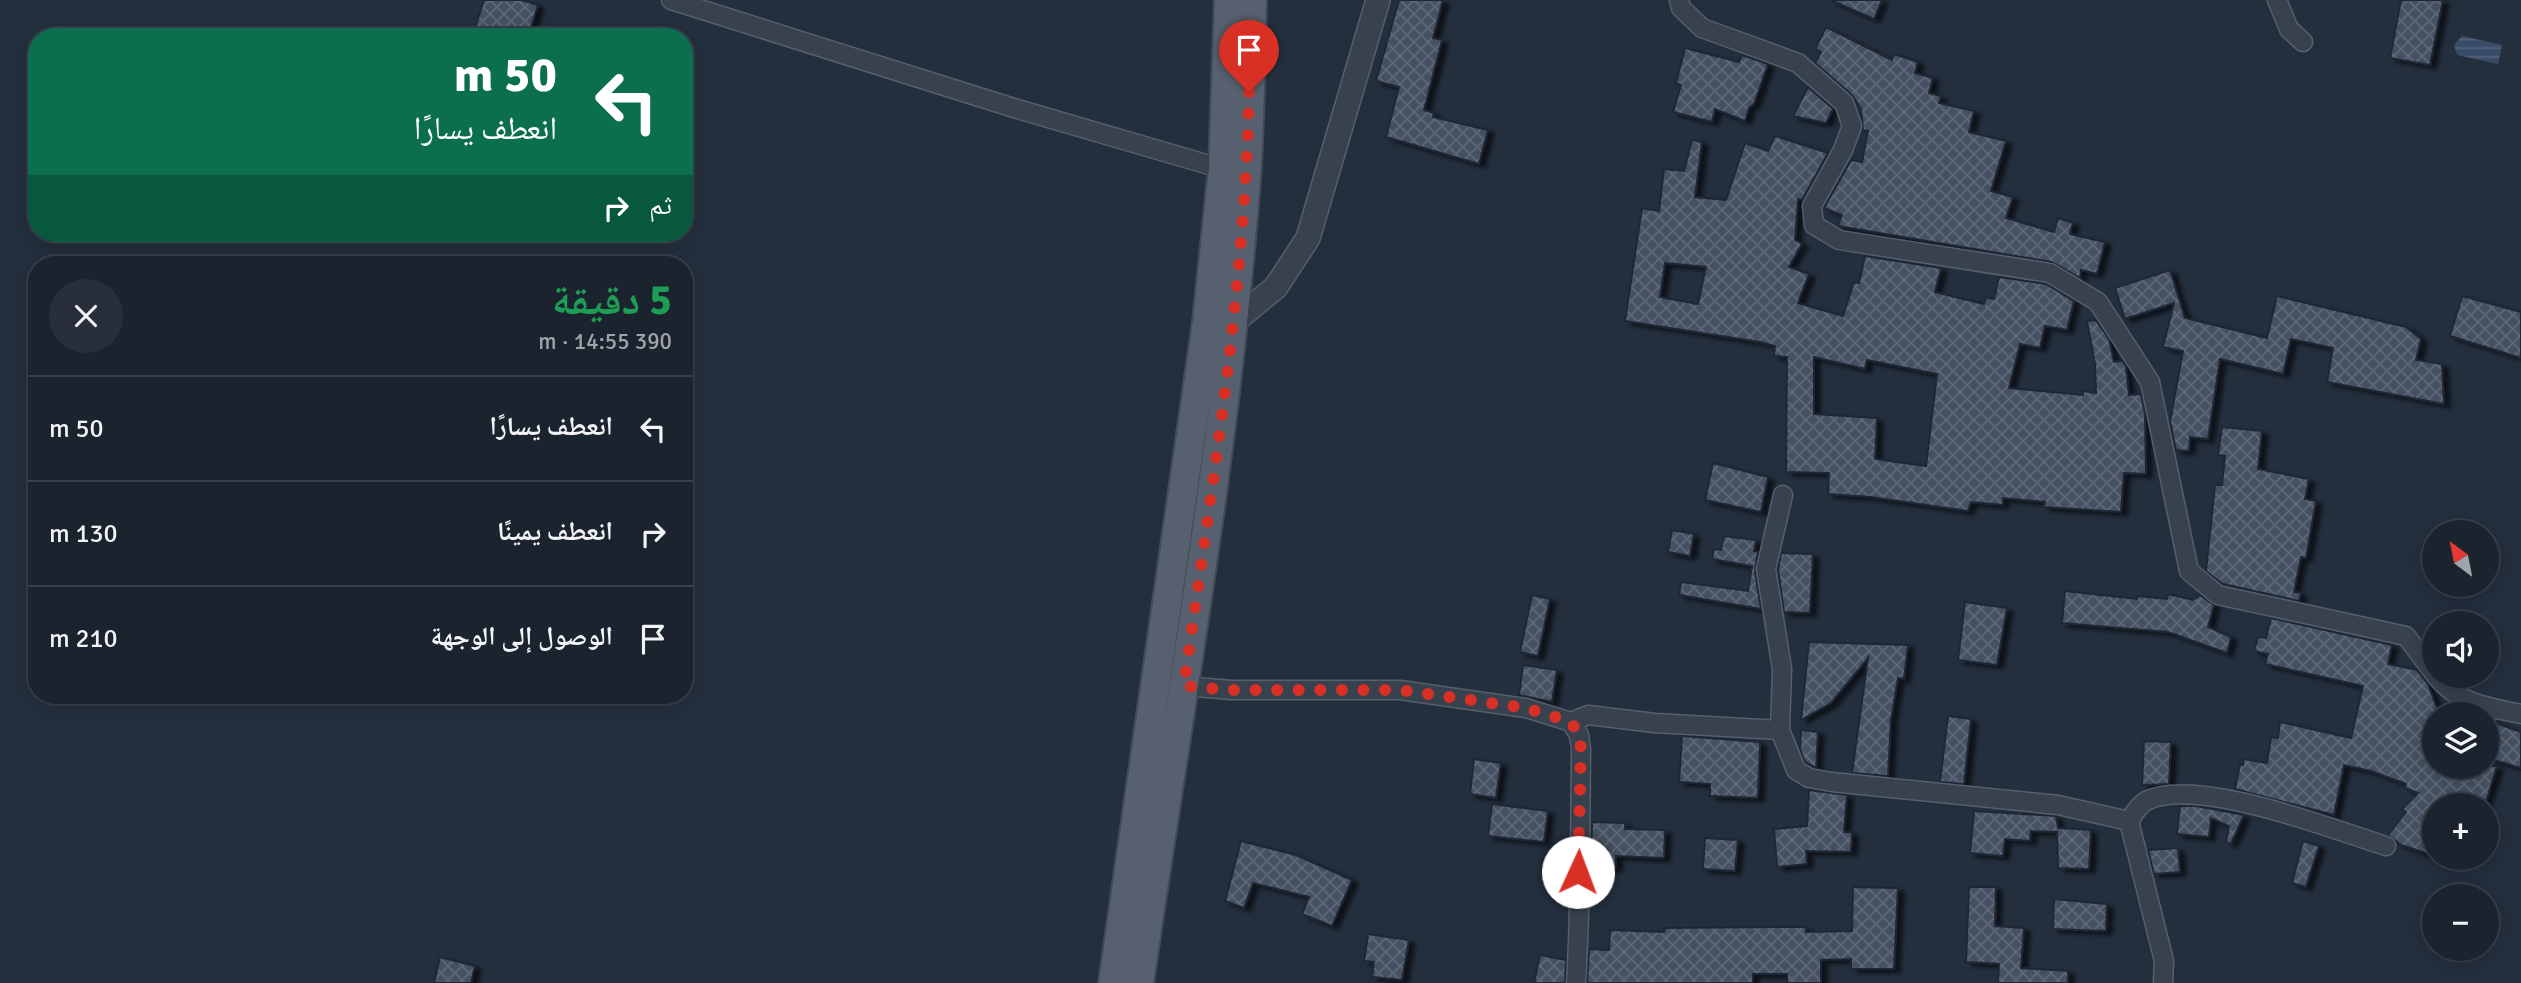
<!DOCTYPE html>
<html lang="ar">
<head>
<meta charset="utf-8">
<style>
	body { margin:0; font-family:Signika,"Noto Naskh Arabic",sans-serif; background:#282f3a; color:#f1f3f6; direction:rtl; height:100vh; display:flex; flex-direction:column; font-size:26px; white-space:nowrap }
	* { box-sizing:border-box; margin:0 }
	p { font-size:23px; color:#a0a4aa }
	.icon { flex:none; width:38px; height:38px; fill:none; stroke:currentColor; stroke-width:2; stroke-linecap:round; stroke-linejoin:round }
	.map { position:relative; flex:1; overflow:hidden; direction:ltr }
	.side { position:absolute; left:28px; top:256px; width:665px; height:448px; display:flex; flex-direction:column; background:#1b232e; border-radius:28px; box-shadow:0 4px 18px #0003,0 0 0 2px #39404a; direction:rtl }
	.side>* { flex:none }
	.banner { position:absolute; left:28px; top:28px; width:665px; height:214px; border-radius:28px; box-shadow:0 4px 18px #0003,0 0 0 2px #39404a; direction:rtl; background:#0b6e4f; color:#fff; overflow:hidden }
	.needle { width:46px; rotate:328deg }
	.controls { position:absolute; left:2422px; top:520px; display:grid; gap:14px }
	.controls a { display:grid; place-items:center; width:77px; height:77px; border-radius:50%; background:#1b232e; box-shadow:0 4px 18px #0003,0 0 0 2px #39404a; font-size:35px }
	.pin { position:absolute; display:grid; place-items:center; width:60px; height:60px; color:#fff; margin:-72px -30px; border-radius:50% 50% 50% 0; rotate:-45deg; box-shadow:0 0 7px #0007 }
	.pin .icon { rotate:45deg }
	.me { position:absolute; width:77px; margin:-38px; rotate:2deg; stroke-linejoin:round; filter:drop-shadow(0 0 5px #0008) }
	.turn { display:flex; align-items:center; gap:24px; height:147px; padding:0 21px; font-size:32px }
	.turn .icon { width:91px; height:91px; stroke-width:2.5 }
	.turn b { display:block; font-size:49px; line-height:60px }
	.then { display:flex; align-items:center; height:66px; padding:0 21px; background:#0003; gap:14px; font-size:26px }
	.round { display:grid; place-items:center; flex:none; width:74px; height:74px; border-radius:37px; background:#282f3a }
	.overview { display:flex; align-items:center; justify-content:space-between; height:119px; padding:0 21px }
	h1 { font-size:42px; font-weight:800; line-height:52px; color:#1e9e55 }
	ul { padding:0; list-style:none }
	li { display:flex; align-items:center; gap:21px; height:105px; padding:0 21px; border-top:2px solid #39404a }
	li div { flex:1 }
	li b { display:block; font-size:26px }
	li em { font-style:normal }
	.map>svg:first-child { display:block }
	.water { fill:url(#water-rules) }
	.building { fill:url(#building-cross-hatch); stroke:#1f2835; stroke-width:2; fill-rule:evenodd; filter:url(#shadow) }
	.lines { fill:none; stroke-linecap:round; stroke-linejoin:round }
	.minor-casing { stroke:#565f6c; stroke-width:21 }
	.tertiary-casing { stroke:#565f6c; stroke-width:26 }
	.primary-casing { stroke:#414a57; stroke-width:32 }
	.minor { stroke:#38414e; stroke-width:18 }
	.tertiary { stroke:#38414e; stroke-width:23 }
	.primary { stroke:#56606e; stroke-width:28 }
	.route { stroke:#d93025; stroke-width:12; stroke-dasharray:0 21.6 }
</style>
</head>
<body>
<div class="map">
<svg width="2521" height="983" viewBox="0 0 2521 983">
	<defs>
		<pattern id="water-rules" width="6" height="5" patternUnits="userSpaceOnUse" patternTransform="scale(1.75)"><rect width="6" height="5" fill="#394c67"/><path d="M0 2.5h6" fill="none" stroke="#53647b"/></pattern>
		<pattern id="building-cross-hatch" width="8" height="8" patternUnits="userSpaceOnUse" patternTransform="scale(1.75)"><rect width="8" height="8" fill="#455162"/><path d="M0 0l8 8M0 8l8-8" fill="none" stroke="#5d6877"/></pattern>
		<filter id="shadow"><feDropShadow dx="6" dy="3.5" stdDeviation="2" flood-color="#0009"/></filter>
	</defs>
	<rect width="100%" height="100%" fill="#242f3e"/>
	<path class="water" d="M 2462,36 L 2502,45 L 2498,64 L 2457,55 L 2454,45 Z"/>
	<g class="building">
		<path d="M 484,0 L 522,0 L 538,5 L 528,37 L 472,37 Z"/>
		<path d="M 1399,0 L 1443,0 L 1433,38 L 1442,40 L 1424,110 L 1434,113 L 1433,117 L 1488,130 L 1479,164 L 1386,137 L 1399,87 L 1376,81 Z"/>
		<path d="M 1830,0 L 1882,0 L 1874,19 Z"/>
		<path d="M 2401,0 L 2443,0 L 2430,65 L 2390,58 Z"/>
		<path d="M 1826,27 L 1892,60 L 1894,54 L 1918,62 L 1915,73 L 1933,78 L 1929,93 L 1941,96 L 1939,103 L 1974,111 L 1969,132 L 2006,141 L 1991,191 L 2013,197 L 2006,218 L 2054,232 L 2058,218 L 2073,223 L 2070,234 L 2105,242 L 2097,274 L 2081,270 L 2080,278 L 2052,262 L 1838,226 L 1842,215 L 1824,208 L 1851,160 L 1862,162 L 1868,131 L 1863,130 L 1861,109 L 1852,95 L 1815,63 L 1821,52 L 1815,49 Z"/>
		<path d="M 1685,48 L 1739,62 L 1742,55 L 1768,64 L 1754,104 L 1749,108 L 1745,121 L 1715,109 L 1712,122 L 1673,112 L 1681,85 L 1676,83 Z"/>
		<path d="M 1808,87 L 1833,109 L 1826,123 L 1793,116 Z"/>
		<path d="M 1775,136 L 1828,153 L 1802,200 L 1798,199 L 1795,240 L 1802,244 L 1789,267 L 1809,274 L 1798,303 L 1843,316 L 1854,282 L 1859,283 L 1865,256 L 1941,268 L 1935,292 L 1984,304 L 1986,297 L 1994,299 L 1999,277 L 2046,284 L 2074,301 L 2067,330 L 2045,326 L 2040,348 L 2020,344 L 2009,388 L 2083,395 L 2083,391 L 2096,393 L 2095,364 L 2087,321 L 2096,320 L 2109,339 L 2114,362 L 2123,361 L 2126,367 L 2129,395 L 2141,394 L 2145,414 L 2146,474 L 2124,473 L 2121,512 L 2044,507 L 2045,502 L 2003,498 L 2003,505 L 1971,502 L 1968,511 L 1871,497 L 1828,494 L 1829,473 L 1786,472 L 1787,357 L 1774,356 L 1775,346 L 1760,342 L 1625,321 L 1642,208 L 1659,211 L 1664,169 L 1684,171 L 1692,140 L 1702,142 L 1695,197 L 1726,200 L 1745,143 L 1768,151 ZM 1665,263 L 1706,267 L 1698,304 L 1660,297 ZM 1814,357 L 1865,369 L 1867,360 L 1937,374 L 1926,466 L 1875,459 L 1877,418 L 1814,414 Z"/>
		<path d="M 2170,270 L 2185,318 L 2267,338 L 2277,296 L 2406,327 L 2421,339 L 2416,360 L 2442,364 L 2444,404 L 2327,382 L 2333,348 L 2291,339 L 2283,374 L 2220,359 L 2208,439 L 2190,437 L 2189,451 L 2176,450 L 2170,422 L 2183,351 L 2163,347 L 2174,303 L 2125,319 L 2115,288 Z"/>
		<path d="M 2462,296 L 2521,312 L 2521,358 L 2450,336 Z"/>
		<path d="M 2222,427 L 2262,431 L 2258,469 L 2309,479 L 2305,499 L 2316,501 L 2306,558 L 2301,557 L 2294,592 L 2301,593 L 2299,601 L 2223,584 L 2206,571 L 2215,485 L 2222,485 L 2225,456 L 2218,455 Z"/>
		<path d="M 1713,463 L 1768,477 L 1761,512 L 1705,500 Z"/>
		<path d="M 1672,530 L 1694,534 L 1690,556 L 1668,552 Z"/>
		<path d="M 1724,536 L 1756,540 L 1754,551 L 1758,552 L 1755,571 L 1761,609 L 1679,595 L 1681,582 L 1748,591 L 1752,566 L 1712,559 L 1714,549 L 1721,550 Z"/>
		<path d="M 1781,553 L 1813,554 L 1810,613 L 1784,612 L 1778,569 Z"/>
		<path d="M 2065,591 L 2137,599 L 2138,596 L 2167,599 L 2168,594 L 2193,600 L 2200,595 L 2214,605 L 2208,627 L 2231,637 L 2227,653 L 2168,632 L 2062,623 Z"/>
		<path d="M 1532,595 L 1550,599 L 1538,656 L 1520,652 Z"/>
		<path d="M 1965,602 L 2007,608 L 1997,665 L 1958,660 Z"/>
		<path d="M 2271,618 L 2392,645 L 2388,664 L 2417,670 L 2428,684 L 2439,714 L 2434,714 L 2434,766 L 2497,766 L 2485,805 L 2434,805 L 2434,840 L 2429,854 L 2401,845 L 2388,835 L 2406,812 L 2402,809 L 2418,793 L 2405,788 L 2406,784 L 2371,771 L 2344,765 L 2334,815 L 2235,789 L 2240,764 L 2243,765 L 2244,759 L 2267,763 L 2271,737 L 2278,738 L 2280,722 L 2351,738 L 2363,686 L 2265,664 L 2268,654 L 2254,651 L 2258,637 L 2266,638 Z"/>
		<path d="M 1809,642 L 1908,645 L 1904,679 L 1898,678 L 1891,720 L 1888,776 L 1852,773 L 1868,658 L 1831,703 L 1801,720 Z"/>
		<path d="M 1523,665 L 1557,670 L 1552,702 L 1519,695 Z"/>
		<path d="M 1948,716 L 1971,719 L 1964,784 L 1940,782 Z"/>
		<path d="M 2487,720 L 2521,732 L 2521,768 L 2487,758 Z"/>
		<path d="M 1801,730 L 1818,732 L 1816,768 L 1805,762 L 1800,749 Z"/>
		<path d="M 1682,736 L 1760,742 L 1758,798 L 1710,796 L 1710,784 L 1679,782 Z"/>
		<path d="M 2144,741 L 2171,742 L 2169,784 L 2142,785 Z"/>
		<path d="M 1474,759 L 1501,763 L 1496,798 L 1470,794 Z"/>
		<path d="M 1809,790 L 1847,795 L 1844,832 L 1852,832 L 1851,852 L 1806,851 L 1807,864 L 1777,867 L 1774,829 L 1807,826 Z"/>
		<path d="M 1492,804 L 1548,811 L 1544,842 L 1488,836 Z"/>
		<path d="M 2180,806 L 2196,806 L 2244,815 L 2231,844 L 2226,842 L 2229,826 L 2211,818 L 2209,837 L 2177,834 Z"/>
		<path d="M 1974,811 L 2056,816 L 2058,828 L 2091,830 L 2089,869 L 2058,868 L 2057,832 L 2031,831 L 2030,841 L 2005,839 L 2003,856 L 1970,853 Z"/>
		<path d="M 1592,822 L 1625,823 L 1625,829 L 1665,830 L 1664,858 L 1616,856 L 1616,868 L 1591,867 Z"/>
		<path d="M 1705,838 L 1738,840 L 1735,871 L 1703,869 Z"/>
		<path d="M 1241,841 L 1296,855 L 1352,880 L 1332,926 L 1302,914 L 1309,897 L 1253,883 L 1244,908 L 1225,901 Z"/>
		<path d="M 2303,841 L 2319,846 L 2306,887 L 2292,883 Z"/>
		<path d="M 2178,848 L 2180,872 L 2154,874 L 2148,850 Z"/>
		<path d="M 1853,887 L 1898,888 L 1894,969 L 1851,969 L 1851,959 L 1821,960 L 1821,983 L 1787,983 L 1787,974 L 1753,974 L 1753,983 L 1587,983 L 1589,949 L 1609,950 L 1610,930 L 1664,932 L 1665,928 L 1779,927 L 1806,927 L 1806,932 L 1852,931 Z"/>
		<path d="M 1969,887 L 1996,887 L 1995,926 L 2024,928 L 2021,968 L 2068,971 L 2068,983 L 1998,983 L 1999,964 L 1966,962 Z"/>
		<path d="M 2054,899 L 2107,904 L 2106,931 L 2053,929 Z"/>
		<path d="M 1368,934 L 1409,940 L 1402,980 L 1372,977 L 1374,962 L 1364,961 Z"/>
		<path d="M 1540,955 L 1566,960 L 1565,983 L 1534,983 Z"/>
		<path d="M 440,957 L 475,966 L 471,983 L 434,983 Z"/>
	</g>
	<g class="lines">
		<g class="minor-casing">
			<g id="minor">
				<path d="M 671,0 L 1014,108 L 1223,169"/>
				<path d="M 1679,0 L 1681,8 L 1702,28 L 1798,63 L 1844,103 L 1852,126 L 1843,150 L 1812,206 L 1814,225 L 1839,240 L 2050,273 L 2098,302 L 2150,382 L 2189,571 L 2218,595 L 2406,636 L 2434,673"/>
				<path d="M 2277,0 L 2289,29 L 2303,42"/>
				<path d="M 1783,495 L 1766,569 L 1782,669 L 1780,730 L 1796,770 L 1809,778 L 1832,782 L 2058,805 L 2129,821"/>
				<path d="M 2436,676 C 2458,704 2488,707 2521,714"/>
				<path d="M 1184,686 L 1231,690 L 1400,690 L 1526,708 L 1571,722 L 1579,735 L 1581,749 C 1580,827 1581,905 1576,983"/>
				<path d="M 1571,722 L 1588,715 L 1655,723 L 1780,730"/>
				<path d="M 2129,821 C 2133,815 2140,804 2146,801 C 2196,776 2332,829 2386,846"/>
				<path d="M 2129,821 L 2164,961 L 2163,983"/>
			</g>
		</g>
		<g class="tertiary-casing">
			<path id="tertiary" d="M 1231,324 L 1276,287 L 1308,238 L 1378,0"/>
		</g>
		<g class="primary-casing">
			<g id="primary">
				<path d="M 1113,983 L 1207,322 L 1223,169 L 1229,0"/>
				<path d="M 1139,983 C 1178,711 1228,439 1247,164 C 1250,110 1251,55 1252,0"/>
			</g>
		</g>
		<use href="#minor" class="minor"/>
		<use href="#tertiary" class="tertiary"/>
		<use href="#primary" class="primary"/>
	</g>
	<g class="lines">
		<path class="route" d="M 1249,92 C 1245,291 1211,490 1184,686 L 1231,690 L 1400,690 L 1526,708 L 1571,722 L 1579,735 L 1581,749 L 1578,872"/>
	</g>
</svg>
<div class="controls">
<a><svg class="needle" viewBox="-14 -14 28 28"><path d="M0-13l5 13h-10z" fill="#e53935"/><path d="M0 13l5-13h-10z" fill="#a0a4aa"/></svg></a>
<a><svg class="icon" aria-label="sound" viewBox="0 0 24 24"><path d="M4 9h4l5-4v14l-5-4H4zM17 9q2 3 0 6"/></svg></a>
<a><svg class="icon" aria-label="layers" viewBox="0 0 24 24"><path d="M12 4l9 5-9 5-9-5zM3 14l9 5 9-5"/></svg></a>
<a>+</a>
<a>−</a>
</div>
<div class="pin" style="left:1249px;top:92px;background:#d93025"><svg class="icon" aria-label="arrive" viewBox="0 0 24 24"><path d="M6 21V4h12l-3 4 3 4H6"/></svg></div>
<svg class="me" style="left:1578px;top:872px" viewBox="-20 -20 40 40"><circle r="19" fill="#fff"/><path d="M0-13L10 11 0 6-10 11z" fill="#d93025"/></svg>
<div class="banner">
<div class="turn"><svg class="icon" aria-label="left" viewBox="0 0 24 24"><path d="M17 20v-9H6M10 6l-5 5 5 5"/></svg><div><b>50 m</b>انعطف يسارًا</div></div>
<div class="then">ثم<svg class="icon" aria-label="right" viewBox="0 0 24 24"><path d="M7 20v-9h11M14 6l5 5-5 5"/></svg></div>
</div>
<section class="side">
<div class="overview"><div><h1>5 دقيقة</h1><p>390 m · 14:55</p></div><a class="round"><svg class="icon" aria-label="close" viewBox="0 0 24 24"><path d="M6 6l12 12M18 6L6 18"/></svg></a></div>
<ul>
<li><svg class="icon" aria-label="left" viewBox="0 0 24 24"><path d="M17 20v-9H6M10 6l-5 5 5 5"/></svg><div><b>انعطف يسارًا</b></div><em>50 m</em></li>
<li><svg class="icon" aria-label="right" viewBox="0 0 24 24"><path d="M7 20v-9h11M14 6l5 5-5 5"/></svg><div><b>انعطف يمينًا</b></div><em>130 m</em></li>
<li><svg class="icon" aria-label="arrive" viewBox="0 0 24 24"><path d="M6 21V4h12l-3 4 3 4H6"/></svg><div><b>الوصول إلى الوجهة</b></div><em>210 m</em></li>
</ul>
</section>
</div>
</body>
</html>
